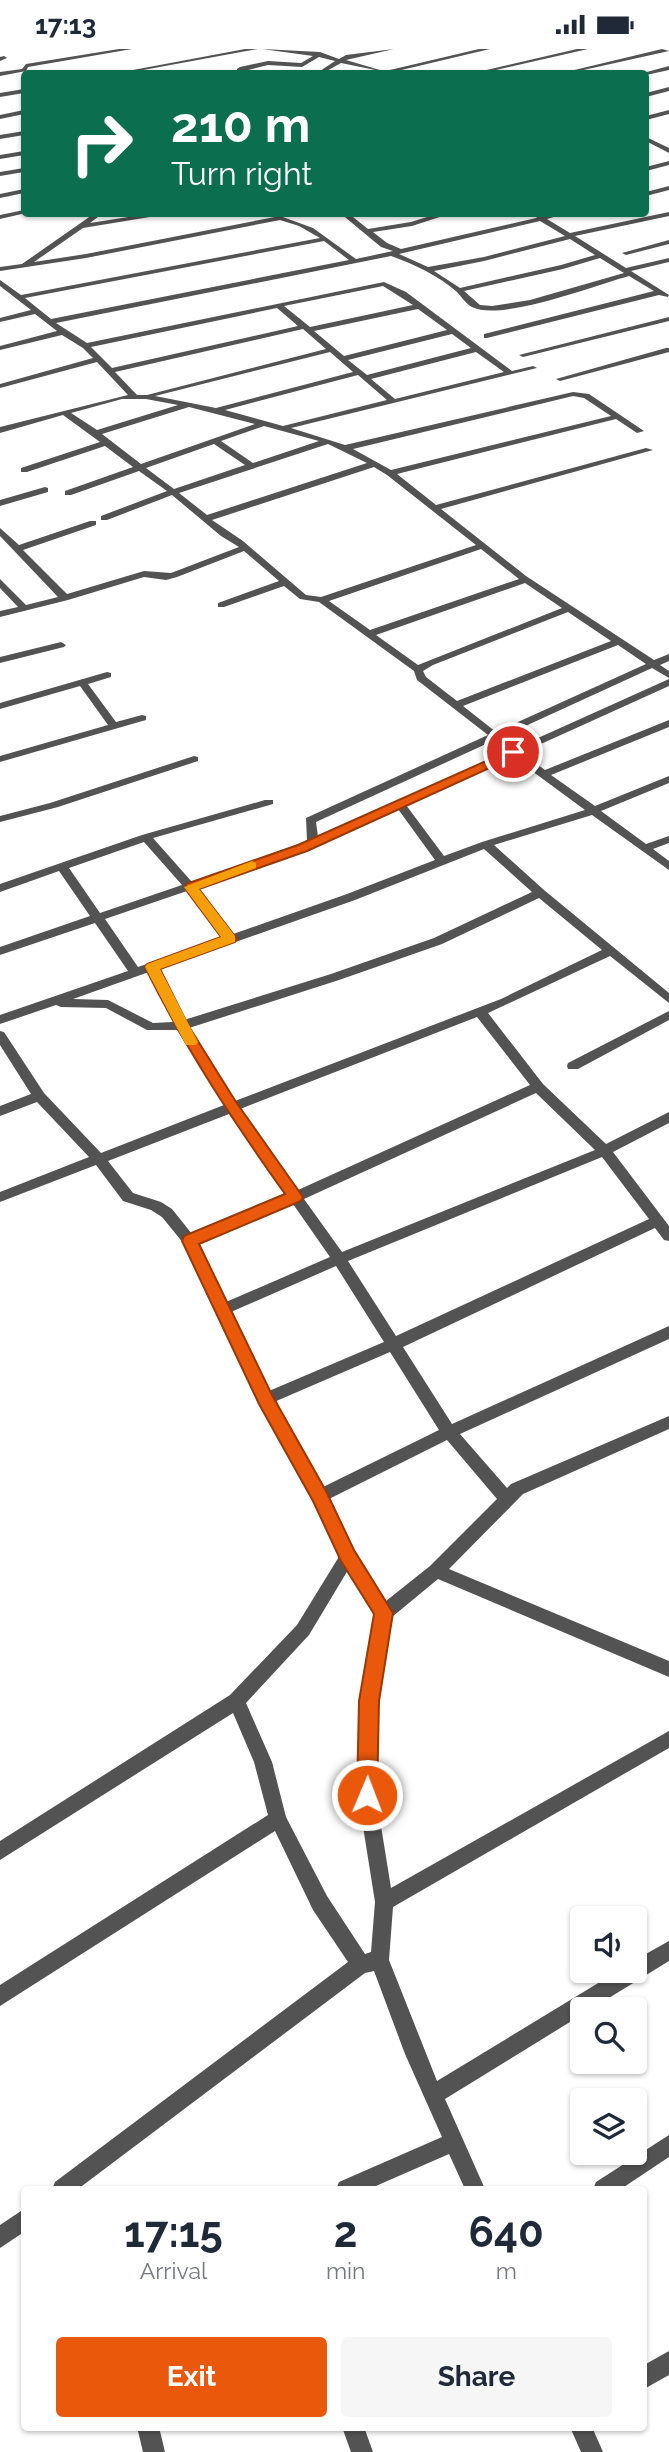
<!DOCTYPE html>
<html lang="en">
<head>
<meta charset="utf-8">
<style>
	body { margin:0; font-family:Raleway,sans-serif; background:#f6f6f7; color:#1f2937; height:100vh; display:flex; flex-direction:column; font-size:26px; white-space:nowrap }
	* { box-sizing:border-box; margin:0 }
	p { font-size:23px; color:#747a83 }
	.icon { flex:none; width:38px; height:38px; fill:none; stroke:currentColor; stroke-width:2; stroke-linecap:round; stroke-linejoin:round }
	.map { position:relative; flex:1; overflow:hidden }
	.sheet { position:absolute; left:21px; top:2137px; width:626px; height:245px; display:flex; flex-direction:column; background:#fff; border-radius:7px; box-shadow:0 2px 5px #0004 }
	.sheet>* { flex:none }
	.banner { position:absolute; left:21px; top:21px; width:628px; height:147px; border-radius:7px; box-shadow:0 2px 5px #0004; background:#0b6e4f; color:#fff; overflow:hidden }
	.fabs { position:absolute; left:570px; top:1857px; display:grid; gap:14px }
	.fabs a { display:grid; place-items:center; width:77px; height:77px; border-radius:7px; background:#fff; box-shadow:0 2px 5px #0004; font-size:35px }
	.pin { position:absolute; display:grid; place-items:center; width:60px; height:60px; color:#fff; margin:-30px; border:4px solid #fff; border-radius:50%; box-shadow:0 2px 7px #0007 }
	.me { position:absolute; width:77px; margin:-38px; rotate:1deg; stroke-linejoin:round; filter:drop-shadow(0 0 5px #0008) }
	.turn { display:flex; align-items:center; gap:24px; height:147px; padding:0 35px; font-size:32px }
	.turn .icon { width:91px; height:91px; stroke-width:2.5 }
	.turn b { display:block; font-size:49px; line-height:60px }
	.eta { display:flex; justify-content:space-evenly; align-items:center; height:119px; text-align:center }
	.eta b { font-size:42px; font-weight:700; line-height:49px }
	.cta { display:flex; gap:14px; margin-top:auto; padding:14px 35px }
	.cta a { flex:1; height:80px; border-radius:7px; background:#ea580c; color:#fff; font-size:28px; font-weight:700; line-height:80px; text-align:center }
	.cta a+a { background:#f6f6f7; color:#1f2937 }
	.status { display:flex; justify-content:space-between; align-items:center; height:49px; padding:0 35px; background:#fff; direction:ltr }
	.status svg { height:19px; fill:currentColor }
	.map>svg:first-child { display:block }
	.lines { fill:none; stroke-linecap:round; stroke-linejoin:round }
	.minor { fill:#535353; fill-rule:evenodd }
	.route { fill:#ea580c; stroke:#983908; stroke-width:2 }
	.slow { fill:#f59e0b }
</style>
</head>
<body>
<div class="status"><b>17:13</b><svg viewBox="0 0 49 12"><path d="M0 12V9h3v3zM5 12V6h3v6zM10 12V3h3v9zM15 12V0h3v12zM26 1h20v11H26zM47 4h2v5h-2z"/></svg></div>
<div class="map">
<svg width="669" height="2403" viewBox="0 0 669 2403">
	<rect width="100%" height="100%" fill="#fff"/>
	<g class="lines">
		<g class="minor">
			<path d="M 119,0 L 132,0 L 28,18 L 26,22 L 0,27 L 0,23 L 22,20 L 26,15 Z"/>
			<path d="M 245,0 L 258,0 L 127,24 L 117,24 Z"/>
			<path d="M 262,0 L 320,3 L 339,10 L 346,6 L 394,0 L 346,11 L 390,24 L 341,14 L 323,24 L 317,24 L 335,12 L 319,8 L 302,18 L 268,16 L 237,24 L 237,20 L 240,18 L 268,12 L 301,14 L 313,7 Z"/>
			<path d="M 479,0 L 490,0 L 393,23 L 390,21 Z"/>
			<path d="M 577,0 L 588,0 L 483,24 L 474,24 Z"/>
			<path d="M 662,0 L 669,2 L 570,24 L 562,24 Z"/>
			<path d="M 0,8 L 4,7 L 7,9 L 0,12 Z"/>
			<path d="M 669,17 L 669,21 L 646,26 L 643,24 Z"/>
			<path d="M 669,38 L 669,42 L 646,48 L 646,44 Z"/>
			<path d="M 24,40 L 24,44 L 0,48 L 0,44 Z"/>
			<path d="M 24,61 L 24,65 L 0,70 L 0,66 Z"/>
			<path d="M 669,61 L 669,65 L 646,71 L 646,67 Z"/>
			<path d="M 24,82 L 24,86 L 0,90 L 0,86 Z"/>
			<path d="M 646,88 L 669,99 L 669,104 L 646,92 Z"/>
			<path d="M 24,102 L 24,106 L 0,110 L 0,106 Z"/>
			<path d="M 669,112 L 669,116 L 646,122 L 646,118 Z"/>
			<path d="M 24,119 L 24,123 L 0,127 L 0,123 Z"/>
			<path d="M 669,137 L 669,141 L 646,147 L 646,143 Z"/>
			<path d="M 24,140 L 24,144 L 0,149 L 0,145 Z"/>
			<path d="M 24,161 L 26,164 L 0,170 L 0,166 Z"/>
			<path d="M 669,163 L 669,167 L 575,187 L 626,219 L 669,209 L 669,213 L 631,222 L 669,246 L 668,248 L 659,246 L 487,289 L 484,289 L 484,285 L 654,242 L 629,227 C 596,236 501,273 472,258 C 465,254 462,248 457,243 C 439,227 414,215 391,207 L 56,274 L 87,294 L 384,233 L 406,243 L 512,322 L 533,317 L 537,319 L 291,379 L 345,396 L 573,343 L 589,345 L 644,382 L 637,384 L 616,370 L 397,425 L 436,456 L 646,399 L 653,401 L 441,460 L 526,527 L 654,611 L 669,605 L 669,612 L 660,616 L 669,622 L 669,629 L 652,619 L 316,773 L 318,788 L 669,630 L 669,637 L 521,704 L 545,721 L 669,671 L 669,678 L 551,726 L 595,757 L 669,727 L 669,734 L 601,762 L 646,795 L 669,787 L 669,794 L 653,800 L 669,812 L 669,821 L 592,766 L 494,796 L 544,841 L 669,944 L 669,954 L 610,907 L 488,964 L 543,1035 L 606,1095 L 669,1063 L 669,1074 L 613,1103 L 669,1177 L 669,1192 L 664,1191 L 655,1179 L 403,1298 L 452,1375 L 669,1277 L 669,1290 L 460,1385 L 507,1439 L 511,1435 L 669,1367 L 669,1380 L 523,1445 L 449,1520 L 669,1612 L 669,1628 L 438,1530 L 392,1568 L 378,1652 L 376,1746 L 391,1839 L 669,1682 L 669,1699 L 393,1858 L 389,1911 L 437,2032 L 618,1922 L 635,1922 L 635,1911 L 669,1892 L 669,1912 L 591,1960 L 583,1960 L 583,1965 L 445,2050 L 485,2140 L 465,2140 L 449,2105 L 369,2140 L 336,2140 L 339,2133 L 442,2088 L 405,2005 L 374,1922 L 365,1924 L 78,2140 L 52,2140 L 55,2133 L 348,1913 L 313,1861 L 275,1782 L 0,1957 L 0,1936 L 268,1766 L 254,1713 L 233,1664 L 0,1811 L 0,1792 L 230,1646 L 297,1576 L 340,1506 L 314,1451 L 260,1354 L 184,1195 L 162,1168 L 151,1161 L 123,1152 L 96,1116 L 0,1153 L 0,1143 L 89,1108 L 37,1053 L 0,1067 L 0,1057 L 31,1045 L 0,996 L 0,982 L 4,983 L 44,1044 L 101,1104 L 224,1056 L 177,981 L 147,981 L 106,959 L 61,958 L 56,956 L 0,975 L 0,966 L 128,922 L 95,874 L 0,906 L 0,898 L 90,867 L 59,822 L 0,843 L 0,835 L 142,786 L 265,751 L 273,751 L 273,755 L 153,789 L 192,833 L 307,792 L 306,769 L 488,686 L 417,631 L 414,622 L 319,553 L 300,550 L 284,537 L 224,558 L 218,558 L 218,554 L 279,532 L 244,502 L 177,528 L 166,531 L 144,528 L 68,551 L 0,568 L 0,562 L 18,558 L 0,539 L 0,530 L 26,556 L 58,548 L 0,487 L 0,479 L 19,496 L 90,472 L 96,472 L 96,476 L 23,501 L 67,545 L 144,522 L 171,524 L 239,498 L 221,487 L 172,446 L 107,471 L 101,471 L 101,467 L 167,442 L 139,422 L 71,446 L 65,446 L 65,442 L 133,418 L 105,397 L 27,423 L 21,423 L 21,419 L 100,393 L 63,366 L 0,384 L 0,378 L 128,346 L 97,313 L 0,339 L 0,335 L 93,309 L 83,299 L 62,286 L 0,301 L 0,297 L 57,282 L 35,265 L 0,273 L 0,269 L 31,261 L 0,237 L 0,231 L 21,246 L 320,189 L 299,177 L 280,171 L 86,209 L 0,222 L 0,218 L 22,215 L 95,164 L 103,164 L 90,174 L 154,164 L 174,164 L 83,179 L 34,213 L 86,205 L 280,167 L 313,179 L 356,210 L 393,202 L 381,198 L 340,164 L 348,164 L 368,180 L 411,173 L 440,164 L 452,164 L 412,177 L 373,183 L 387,194 L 401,200 L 536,169 L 539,166 L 567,164 L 547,170 L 570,184 ZM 540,172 L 565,187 L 484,208 L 428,218 L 399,205 ZM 570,190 L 595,206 L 561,216 L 460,239 L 434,222 L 484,212 ZM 324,192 L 349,211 L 51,270 L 25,249 ZM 600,209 L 624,224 L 530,251 L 492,257 L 480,256 L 464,242 L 563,220 ZM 383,237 L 413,256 L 310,278 L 284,257 ZM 277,259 L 298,277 L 112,319 L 91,298 ZM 418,260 L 447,281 L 344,307 L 314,282 ZM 303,280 L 326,300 L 147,346 L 137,346 L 115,323 ZM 452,285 L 471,299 L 367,326 L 348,311 ZM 330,303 L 353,323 L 216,359 L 155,347 ZM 476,303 L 504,323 L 395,350 L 371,330 ZM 358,326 L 387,351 L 283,377 L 225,361 ZM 573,347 L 584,349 L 611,367 L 391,421 L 353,400 ZM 122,350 L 146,350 L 178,356 L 97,381 L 71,364 ZM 189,358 L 255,375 L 141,415 L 102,385 ZM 264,377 L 319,392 L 253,414 L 221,392 ZM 214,395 L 245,416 L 174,440 L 146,419 ZM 328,395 L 367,414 L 207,466 L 179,444 ZM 374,418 L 387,426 L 476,496 L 321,548 L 306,546 L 243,492 L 212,471 ZM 481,500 L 519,530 L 370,581 L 329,552 ZM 525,534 L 562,559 L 418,616 L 376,586 ZM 568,563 L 611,592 L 457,652 L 426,628 L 423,622 L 433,616 ZM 618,596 L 646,615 L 496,683 L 463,657 ZM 513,708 L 585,761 L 482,793 L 444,807 L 406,756 ZM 398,760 L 435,811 L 347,845 L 233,885 L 197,839 L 306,801 ZM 144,793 L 182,836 L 100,864 L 69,819 ZM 484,800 L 532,843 L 434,889 L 331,925 L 184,971 L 159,920 L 355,851 ZM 187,842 L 223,889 L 138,918 L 105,870 ZM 539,849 L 602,901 L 501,950 L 235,1052 L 189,979 L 339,931 L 442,895 ZM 149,923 L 173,973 L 153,974 L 108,951 L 73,950 ZM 477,968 L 530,1036 L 298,1141 L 240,1060 ZM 536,1044 L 595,1101 L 342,1203 L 304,1150 ZM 229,1065 L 286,1146 L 192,1185 L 172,1160 L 161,1153 L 133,1144 L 108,1112 ZM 602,1108 L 649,1170 L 396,1287 L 348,1212 ZM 293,1155 L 330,1208 L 226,1253 L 198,1194 ZM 336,1217 L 384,1293 L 269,1342 L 231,1263 ZM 390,1303 L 439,1381 L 323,1438 L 274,1353 ZM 447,1391 L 497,1450 L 430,1517 L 386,1552 L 354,1502 L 329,1450 ZM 348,1521 L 376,1565 L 360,1652 L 358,1746 L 375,1853 L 371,1903 L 365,1905 L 327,1847 L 286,1768 L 272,1713 L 246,1654 L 309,1586 Z"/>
			<path d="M 669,191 L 669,195 L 626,206 L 622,204 Z"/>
			<path d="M 669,268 L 669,272 L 523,308 L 519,306 Z"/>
			<path d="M 666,299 L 669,299 L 669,303 L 560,332 L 556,330 Z"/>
			<path d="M 45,438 L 48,439 L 48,443 L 0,457 L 0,451 Z"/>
			<path d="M 61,593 L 66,596 L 64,598 L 0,614 L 0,608 Z"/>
			<path d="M 107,623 L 111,624 L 111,628 L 88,635 L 116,673 L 142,666 L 146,667 L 146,671 L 0,713 L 0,707 L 108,676 L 80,637 L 0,660 L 0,654 Z"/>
			<path d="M 194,707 L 198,708 L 198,712 L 58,758 L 0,773 L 0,767 L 50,754 Z"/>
			<path d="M 669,962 L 669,971 L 578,1020 L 568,1020 L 567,1017 L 568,1014 Z"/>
			<path d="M 669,2086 L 669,2108 L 621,2140 L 593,2140 L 596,2133 Z"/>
			<path d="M 24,2160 L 24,2183 L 0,2199 L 0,2176 Z"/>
			<path d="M 669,2302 L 669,2326 L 644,2340 L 644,2316 Z"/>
			<path d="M 137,2378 L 159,2378 L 165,2403 L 143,2403 Z"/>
			<path d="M 342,2378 L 364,2378 L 373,2403 L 351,2403 Z"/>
			<path d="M 570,2378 L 592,2378 L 603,2403 L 581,2403 Z"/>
		</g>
	</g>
	<path class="route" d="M 513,700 L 518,701 L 518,706 L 307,802 L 199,840 L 237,890 L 235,893 L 160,920 L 188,976 L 236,1053 L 303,1148 L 301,1152 L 199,1195 L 272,1346 L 326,1442 L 354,1501 L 393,1564 L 379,1652 L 377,1746 L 374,1753 L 367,1756 L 360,1753 L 357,1746 L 359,1652 L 374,1565 L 341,1512 L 313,1452 L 259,1355 L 182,1192 L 184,1187 L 285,1145 C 233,1072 185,999 145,918 L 147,915 L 221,888 L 186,841 L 186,835 L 298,796 Z"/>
	<path class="slow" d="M 252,812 L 256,814 L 256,819 L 199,840 L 235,887 L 235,893 L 160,920 L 198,993 L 196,996 L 186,996 L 145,918 L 147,915 L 221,888 L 184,838 Z"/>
</svg>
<div class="fabs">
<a><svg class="icon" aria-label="sound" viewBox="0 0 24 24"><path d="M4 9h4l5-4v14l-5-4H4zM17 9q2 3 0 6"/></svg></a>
<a><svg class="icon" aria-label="search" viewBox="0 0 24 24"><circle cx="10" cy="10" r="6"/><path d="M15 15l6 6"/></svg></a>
<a><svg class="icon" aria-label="layers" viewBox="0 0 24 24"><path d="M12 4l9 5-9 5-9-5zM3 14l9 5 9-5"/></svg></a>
</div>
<div class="pin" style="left:513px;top:703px;background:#d93025"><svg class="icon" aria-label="arrive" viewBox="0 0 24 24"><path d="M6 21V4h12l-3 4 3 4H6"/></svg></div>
<svg class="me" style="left:367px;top:1746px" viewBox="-20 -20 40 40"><circle r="17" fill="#ea580c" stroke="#fff" stroke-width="3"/><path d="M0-11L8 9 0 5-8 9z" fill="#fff"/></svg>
<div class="banner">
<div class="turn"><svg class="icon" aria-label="right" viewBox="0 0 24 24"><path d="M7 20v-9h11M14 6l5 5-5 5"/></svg><div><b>210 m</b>Turn right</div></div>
</div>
<section class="sheet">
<div class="eta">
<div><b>17:15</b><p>Arrival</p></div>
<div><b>2</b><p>min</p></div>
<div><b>640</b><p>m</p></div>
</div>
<div class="cta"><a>Exit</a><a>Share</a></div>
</section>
</div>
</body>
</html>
